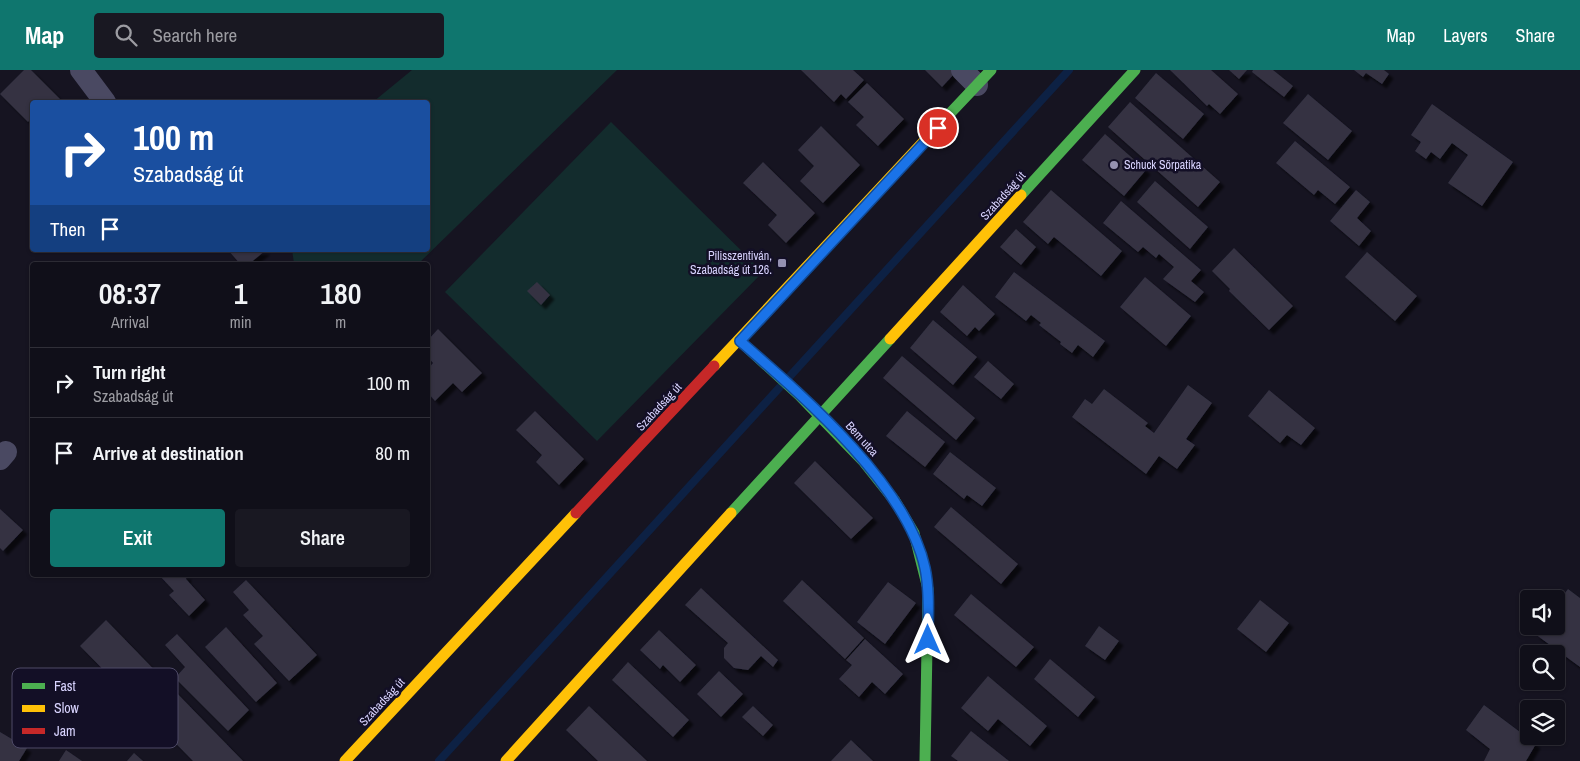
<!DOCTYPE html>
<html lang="en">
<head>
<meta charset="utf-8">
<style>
	body { margin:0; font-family:"Archivo Narrow",sans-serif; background:#191822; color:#f1f3f6; height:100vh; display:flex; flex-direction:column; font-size:19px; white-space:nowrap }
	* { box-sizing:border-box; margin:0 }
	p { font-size:16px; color:#9c9ca2 }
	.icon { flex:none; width:28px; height:28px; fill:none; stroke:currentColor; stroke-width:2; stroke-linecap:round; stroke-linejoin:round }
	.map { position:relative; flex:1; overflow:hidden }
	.panel { position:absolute; left:30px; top:192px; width:400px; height:315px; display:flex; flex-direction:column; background:#100f19; border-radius:5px; box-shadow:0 1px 4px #0004,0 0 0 1px #302f38 }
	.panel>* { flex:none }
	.hud { position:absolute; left:30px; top:30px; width:400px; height:152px; border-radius:5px; box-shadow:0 1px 4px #0004,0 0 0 1px #302f38; background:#1a4fa0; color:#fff; overflow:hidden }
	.tools { position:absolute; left:1520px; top:520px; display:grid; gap:10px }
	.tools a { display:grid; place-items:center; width:45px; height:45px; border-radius:5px; background:#100f19; box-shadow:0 1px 4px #0004,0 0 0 1px #302f38; font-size:25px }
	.pin { position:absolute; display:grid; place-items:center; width:42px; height:42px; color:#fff; margin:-21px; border:2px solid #fff; border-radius:50%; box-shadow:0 1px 5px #0007 }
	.me { position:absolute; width:55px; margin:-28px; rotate:0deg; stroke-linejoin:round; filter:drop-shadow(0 0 4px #0008) }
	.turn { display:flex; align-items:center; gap:18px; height:105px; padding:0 20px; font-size:22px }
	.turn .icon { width:65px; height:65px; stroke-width:2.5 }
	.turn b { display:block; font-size:35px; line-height:42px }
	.then { display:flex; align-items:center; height:48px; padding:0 20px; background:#0003; gap:10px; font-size:19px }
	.eta { display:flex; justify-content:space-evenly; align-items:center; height:85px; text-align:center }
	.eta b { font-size:30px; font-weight:600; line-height:35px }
	.primary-button { display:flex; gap:10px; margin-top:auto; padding:10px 20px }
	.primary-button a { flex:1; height:58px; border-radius:5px; background:#0f766e; color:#fff; font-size:20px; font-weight:600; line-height:58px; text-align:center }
	.primary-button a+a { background:#191822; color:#f1f3f6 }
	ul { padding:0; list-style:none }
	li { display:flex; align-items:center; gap:15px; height:70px; padding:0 20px; border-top:1px solid #302f38 }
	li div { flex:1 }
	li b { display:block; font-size:19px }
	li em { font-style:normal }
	header { display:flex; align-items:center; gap:30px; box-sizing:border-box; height:70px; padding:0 25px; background:#0f766e; color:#fff }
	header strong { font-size:24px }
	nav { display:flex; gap:28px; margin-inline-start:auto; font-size:18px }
	.search { width:350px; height:45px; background:#191822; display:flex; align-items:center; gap:12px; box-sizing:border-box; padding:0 18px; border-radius:5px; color:#9c9ca2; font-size:19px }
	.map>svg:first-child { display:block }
	.green { fill:#132c2d }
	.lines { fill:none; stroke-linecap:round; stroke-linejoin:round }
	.stream { stroke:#0d2144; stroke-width:8 }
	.building { fill:#343243; filter:url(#shadow) }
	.street { stroke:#4a4962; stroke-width:22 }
	.fast { stroke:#4caf50; stroke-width:11 }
	.slow { stroke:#ffc107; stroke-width:11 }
	.jam { stroke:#c62828; stroke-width:11 }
	.route-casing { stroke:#114b97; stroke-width:12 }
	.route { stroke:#1a73e8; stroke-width:9 }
	.poi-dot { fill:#9591b1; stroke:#130f26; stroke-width:2 }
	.labels { text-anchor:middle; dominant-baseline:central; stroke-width:5; stroke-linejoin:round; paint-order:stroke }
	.poi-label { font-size:12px; fill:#d9d4ff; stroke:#130f26; text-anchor:start }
	.street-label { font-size:12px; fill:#d9d4ff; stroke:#130f26 }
	.key { fill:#130f26; stroke:#4e4a67; stroke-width:1 }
	.key-label { font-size:14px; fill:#d9d4ff }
</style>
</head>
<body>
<header>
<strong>Map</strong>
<div class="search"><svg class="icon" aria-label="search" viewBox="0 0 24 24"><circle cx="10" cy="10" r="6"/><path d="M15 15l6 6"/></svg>Search here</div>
<nav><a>Map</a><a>Layers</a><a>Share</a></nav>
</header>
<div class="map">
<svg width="1580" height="691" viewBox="0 0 1580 691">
	<defs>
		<filter id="shadow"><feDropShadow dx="4.5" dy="4.5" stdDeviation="1" flood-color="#0009"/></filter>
	</defs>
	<rect width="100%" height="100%" fill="#161421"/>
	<g class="green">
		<path d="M 412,0 L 617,0 L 417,195 L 298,195 L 294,193 L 292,180 L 428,180 L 428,32 L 373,32 Z"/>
		<path d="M 611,52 L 763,202 L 597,371 L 445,222 Z"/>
	</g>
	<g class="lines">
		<path class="stream" d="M 439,691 L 1069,0"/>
	</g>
	<g class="building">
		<path d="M 24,0 L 31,0 L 61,30 L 58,32 L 32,32 L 32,48 L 28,52 L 0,24 Z"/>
		<path d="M 801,0 L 853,0 L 864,10 L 846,29 L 841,24 L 834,32 Z"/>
		<path d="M 925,0 L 953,0 L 955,3 L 942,17 Z"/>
		<path d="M 1170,0 L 1211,0 L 1238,24 L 1220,44 L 1209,34 L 1207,36 Z"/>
		<path d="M 1229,0 L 1247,0 L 1239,9 Z"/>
		<path d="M 1253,0 L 1273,0 L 1293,16 L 1284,27 L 1252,2 Z"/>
		<path d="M 1354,0 L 1384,0 L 1389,4 L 1382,14 L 1366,3 L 1363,7 Z"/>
		<path d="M 1156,3 L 1204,44 L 1183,69 L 1135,28 Z"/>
		<path d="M 867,13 L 904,49 L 878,76 L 856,55 L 864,47 L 848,32 Z"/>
		<path d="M 1308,24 L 1352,61 L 1328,90 L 1283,53 Z"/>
		<path d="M 1130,32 L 1220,112 L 1198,137 L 1108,57 Z"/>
		<path d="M 1432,34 L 1513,92 L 1482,136 L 1448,113 L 1468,85 L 1452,73 L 1440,89 L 1431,82 L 1426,89 L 1415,81 L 1421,72 L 1411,65 Z"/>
		<path d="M 821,56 L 860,95 L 823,133 L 800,111 L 814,96 L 798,80 Z"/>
		<path d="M 1105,64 L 1146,100 L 1124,126 L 1082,90 Z"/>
		<path d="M 1295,71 L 1350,117 L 1335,134 L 1318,120 L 1314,125 L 1276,93 Z"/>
		<path d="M 763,92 L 815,143 L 786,173 L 768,155 L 777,145 L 743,113 Z"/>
		<path d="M 1155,111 L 1208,157 L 1190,179 L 1137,132 Z"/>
		<path d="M 1051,120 L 1122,181 L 1101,206 L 1054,167 L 1048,174 L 1023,152 Z"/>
		<path d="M 1356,120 L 1370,132 L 1357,148 L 1371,161 L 1359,176 L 1330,151 Z"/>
		<path d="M 1121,131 L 1201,200 L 1191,211 L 1204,222 L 1195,232 L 1163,209 L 1174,197 L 1159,184 L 1156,188 L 1143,177 L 1138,182 L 1103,153 Z"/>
		<path d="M 1016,159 L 1036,177 L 1021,195 L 1000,177 Z"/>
		<path d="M 1234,178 L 1293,236 L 1269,260 L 1229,221 L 1230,219 L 1212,201 Z"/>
		<path d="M 228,180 L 266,180 L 248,195 L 241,195 Z"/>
		<path d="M 1367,182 L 1417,226 L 1395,251 L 1345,207 Z"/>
		<path d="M 1014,202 L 1105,271 L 1093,287 L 1078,275 L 1072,283 L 1060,274 L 1061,272 L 1039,255 L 1041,253 L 1031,245 L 1026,251 L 995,227 Z"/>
		<path d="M 1145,207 L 1191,246 L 1166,276 L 1120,237 Z"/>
		<path d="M 537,212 L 550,225 L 541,235 L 527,221 Z"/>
		<path d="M 963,215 L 995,244 L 979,261 L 975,257 L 967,266 L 940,242 Z"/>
		<path d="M 933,250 L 977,287 L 953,315 L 910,278 Z"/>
		<path d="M 438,259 L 482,303 L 462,322 L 453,313 L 435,331 L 428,323 L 428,299 L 433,293 L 428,287 L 428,270 Z"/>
		<path d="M 902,286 L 975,348 L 956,370 L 883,308 Z"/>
		<path d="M 988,291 L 1014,314 L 1001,329 L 974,307 Z"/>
		<path d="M 1188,315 L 1212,333 L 1186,369 L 1195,375 L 1177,399 L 1159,386 L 1146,404 L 1072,347 L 1085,329 L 1092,334 L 1104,319 L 1148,353 L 1145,356 L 1154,363 Z"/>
		<path d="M 1269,320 L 1315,358 L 1301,375 L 1287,365 L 1280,373 L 1248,346 Z"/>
		<path d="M 535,341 L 584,389 L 559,415 L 536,392 L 542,385 L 516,360 Z"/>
		<path d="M 907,341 L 945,372 L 925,397 L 886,366 Z"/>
		<path d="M 950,382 L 996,418 L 982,436 L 967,425 L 964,429 L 933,404 Z"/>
		<path d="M 815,391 L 873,448 L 851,469 L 794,413 Z"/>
		<path d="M 951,437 L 1018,494 L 1001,514 L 934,457 Z"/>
		<path d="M 0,439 L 23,460 L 3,481 L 0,478 Z"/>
		<path d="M 159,505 L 187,505 L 186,509 L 205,530 L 189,546 L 169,525 L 174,521 Z"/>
		<path d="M 246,510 L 317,585 L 289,611 L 254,574 L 263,566 L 243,545 L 249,540 L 233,522 Z"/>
		<path d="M 802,510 L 864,568 L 845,589 L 783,531 Z"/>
		<path d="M 888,512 L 916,533 L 885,574 L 857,552 Z"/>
		<path d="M 701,518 L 778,590 L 773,597 L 761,586 L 748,600 L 734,598 L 724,588 L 724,578 L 728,573 L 685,535 Z"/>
		<path d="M 1568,519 L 1580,528 L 1580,597 L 1535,564 L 1541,556 L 1556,556 L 1556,535 Z"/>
		<path d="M 971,524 L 1034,577 L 1016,597 L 954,545 Z"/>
		<path d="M 1260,530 L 1289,553 L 1266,582 L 1237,559 Z"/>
		<path d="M 106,550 L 203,650 L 243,691 L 193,691 L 80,576 Z"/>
		<path d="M 1099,556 L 1119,571 L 1105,590 L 1085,576 Z"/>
		<path d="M 226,557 L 277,613 L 256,632 L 205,577 Z"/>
		<path d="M 659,560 L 696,595 L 680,612 L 663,595 L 660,599 L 640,580 Z"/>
		<path d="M 177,564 L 249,640 L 228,661 L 175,608 L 185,597 L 165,575 Z"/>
		<path d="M 865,569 L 903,604 L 885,624 L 872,612 L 859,627 L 839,609 L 852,595 L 846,590 Z"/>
		<path d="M 1050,589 L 1095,627 L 1078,647 L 1034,609 Z"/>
		<path d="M 628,592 L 689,650 L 673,667 L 612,610 Z"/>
		<path d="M 719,601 L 743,624 L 721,647 L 697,624 Z"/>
		<path d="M 988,606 L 1047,656 L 1030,676 L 998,649 L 988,661 L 961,638 Z"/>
		<path d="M 1484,635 L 1536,674 L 1526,691 L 1484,691 L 1490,679 L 1466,660 Z"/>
		<path d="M 589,636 L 647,691 L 598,691 L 566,660 Z"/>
		<path d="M 753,636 L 773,655 L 763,666 L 742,647 Z"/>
		<path d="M 971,661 L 1009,691 L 958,691 L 951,686 Z"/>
		<path d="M 0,662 L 27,678 L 19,691 L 0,691 Z"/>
		<path d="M 851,670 L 873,691 L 831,691 Z"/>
		<path d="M 66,680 L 82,691 L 59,691 Z"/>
		<path d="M 134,683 L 143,691 L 127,691 Z"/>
	</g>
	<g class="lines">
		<g class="street">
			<path d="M 81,0 L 105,32"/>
			<path d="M 962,0 L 977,15"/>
			<path d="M 0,389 L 6,382"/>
		</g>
		<g class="fast">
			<path d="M 940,54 L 991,0"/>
			<path d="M 1021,125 L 1135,0"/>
			<path d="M 740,271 L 799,325 L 864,392 L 895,431 L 914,463 L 928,519 L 925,691"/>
			<path d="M 731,443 L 890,269"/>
		</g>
		<g class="slow">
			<path d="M 890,269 L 1021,125"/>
			<path d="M 714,296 L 940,54"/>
			<path d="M 345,691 L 576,443"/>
			<path d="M 506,691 L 731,443"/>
		</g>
		<path class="jam" d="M 576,443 L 714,296"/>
	</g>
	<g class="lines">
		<g class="route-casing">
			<path id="route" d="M 928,570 C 928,547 930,521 925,498 C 907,415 803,326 740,271 L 938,58"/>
		</g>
		<use href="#route" class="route"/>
	</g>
	<g class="poi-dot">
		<circle cx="1114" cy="95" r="5"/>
		<rect x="777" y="188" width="10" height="10" rx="2.5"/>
	</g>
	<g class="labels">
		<g class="poi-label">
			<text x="1124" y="95">Schuck Sörpatika</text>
			<text x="772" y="186" text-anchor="end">Pilisszentiván,<tspan x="772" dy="14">Szabadság út 126.</tspan></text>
		</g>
		<g class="street-label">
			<text transform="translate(1003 126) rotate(-48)">Szabadság út</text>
			<text transform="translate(659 337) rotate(-47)">Szabadság út</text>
			<text transform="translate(862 369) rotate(48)">Bem utca</text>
			<text transform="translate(382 632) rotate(-47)">Szabadság út</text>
		</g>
	</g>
	<rect x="12" y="598" width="166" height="80" rx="8" class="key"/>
	<rect x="22" y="613" width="23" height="6" fill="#4caf50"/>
	<rect x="22" y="635" width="23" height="7" fill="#ffc107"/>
	<rect x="22" y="658" width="23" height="6" fill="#c62828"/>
	<g class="key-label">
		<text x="54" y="621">Fast</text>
		<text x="54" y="643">Slow</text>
		<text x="54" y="666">Jam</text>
	</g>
</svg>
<div class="tools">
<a><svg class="icon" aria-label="sound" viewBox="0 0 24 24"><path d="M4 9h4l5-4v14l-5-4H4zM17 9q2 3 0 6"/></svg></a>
<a><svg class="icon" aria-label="search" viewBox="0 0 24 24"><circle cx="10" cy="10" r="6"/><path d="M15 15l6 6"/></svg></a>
<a><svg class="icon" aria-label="layers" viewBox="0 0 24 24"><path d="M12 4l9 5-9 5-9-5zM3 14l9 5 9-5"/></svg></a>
</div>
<div class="pin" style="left:938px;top:58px;background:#d93025"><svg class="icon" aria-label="arrive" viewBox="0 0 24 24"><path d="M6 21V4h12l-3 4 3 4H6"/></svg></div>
<svg class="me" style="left:928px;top:570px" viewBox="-20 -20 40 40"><path d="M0-17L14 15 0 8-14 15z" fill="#1a73e8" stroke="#fff" stroke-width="4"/></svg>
<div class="hud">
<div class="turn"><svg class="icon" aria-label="right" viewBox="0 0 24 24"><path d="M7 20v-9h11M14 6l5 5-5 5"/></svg><div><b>100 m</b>Szabadság út</div></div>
<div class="then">Then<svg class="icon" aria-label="arrive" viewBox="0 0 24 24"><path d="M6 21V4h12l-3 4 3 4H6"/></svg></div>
</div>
<section class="panel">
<div class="eta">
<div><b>08:37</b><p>Arrival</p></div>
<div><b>1</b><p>min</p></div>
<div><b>180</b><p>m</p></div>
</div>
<ul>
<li><svg class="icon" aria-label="right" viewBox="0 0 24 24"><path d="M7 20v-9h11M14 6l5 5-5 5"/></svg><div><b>Turn right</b><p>Szabadság út</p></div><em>100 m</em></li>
<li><svg class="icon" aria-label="arrive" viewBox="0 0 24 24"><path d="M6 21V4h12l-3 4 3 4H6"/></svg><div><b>Arrive at destination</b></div><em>80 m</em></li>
</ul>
<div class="primary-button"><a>Exit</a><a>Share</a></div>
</section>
</div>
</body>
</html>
